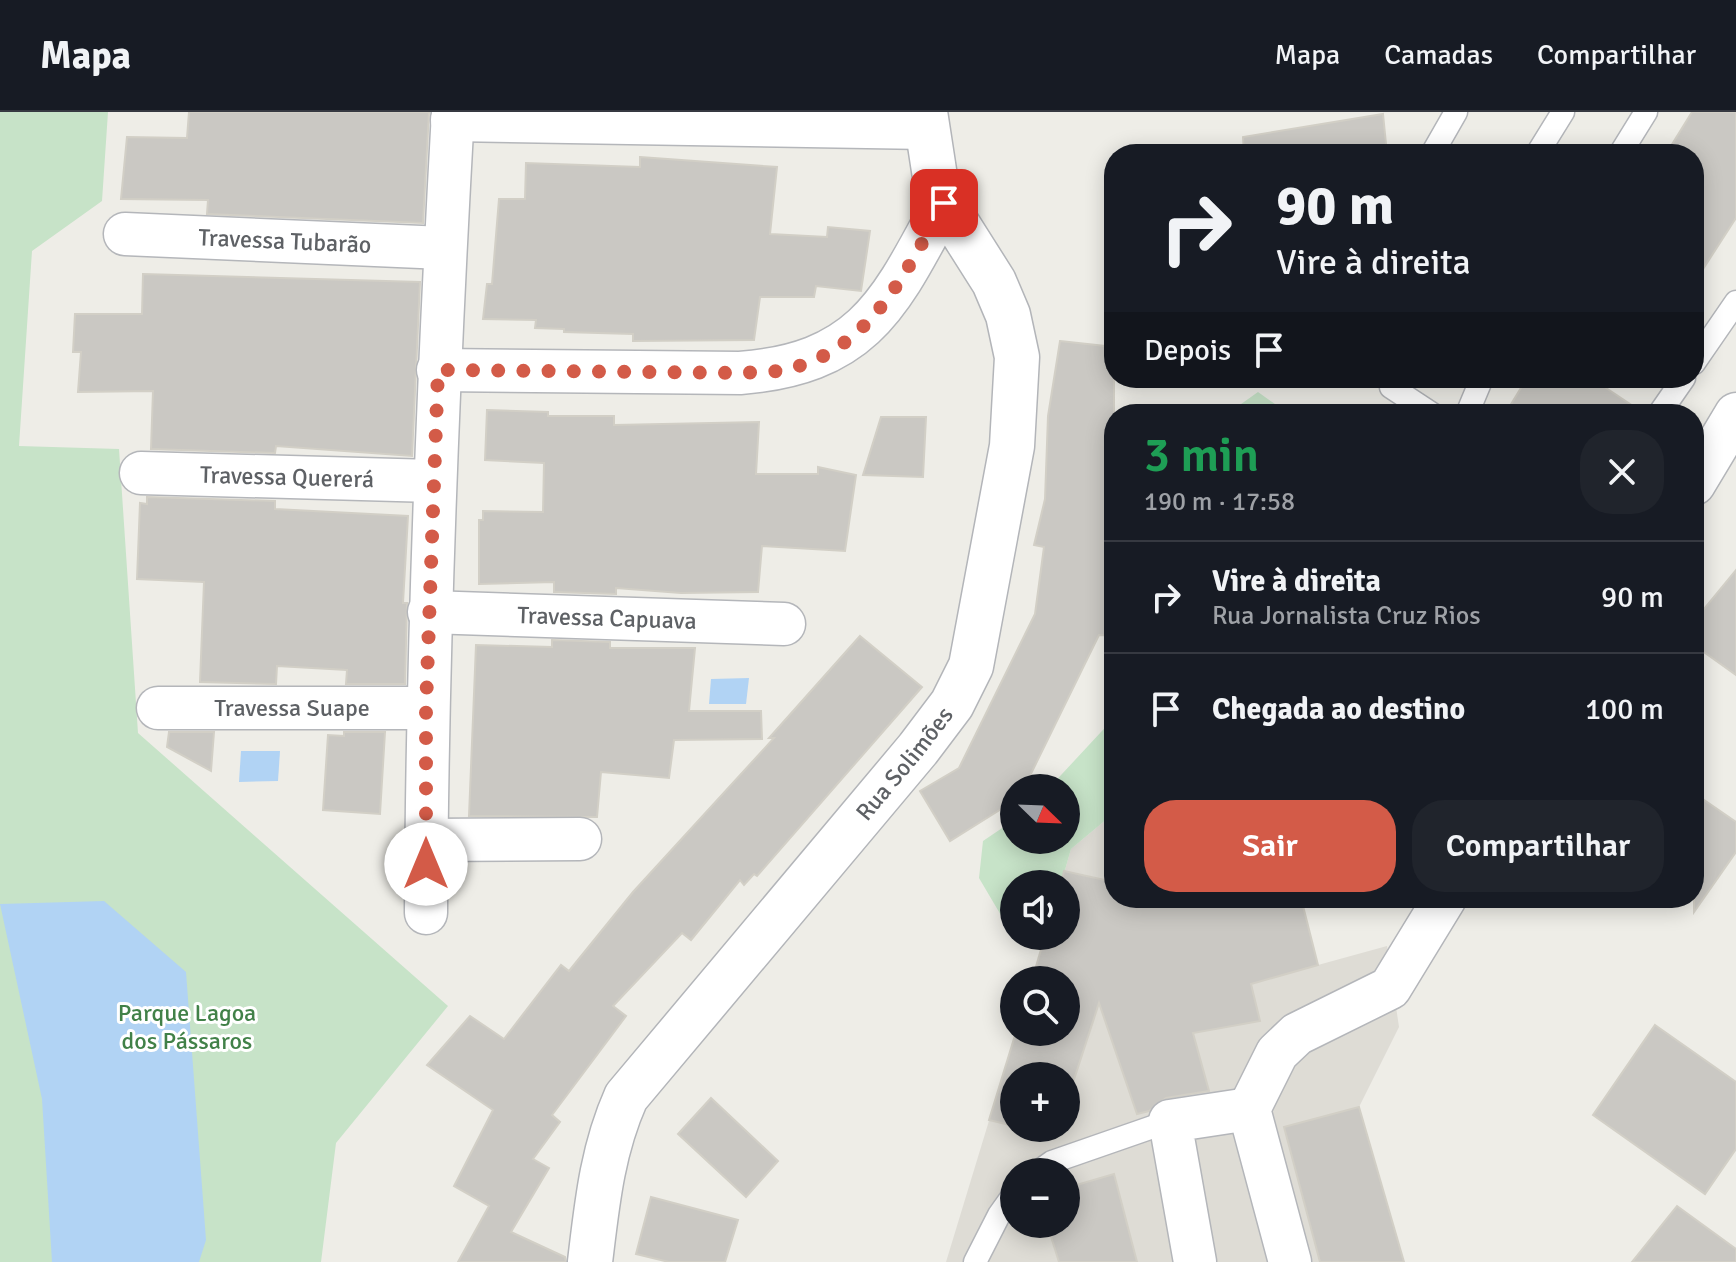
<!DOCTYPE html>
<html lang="pt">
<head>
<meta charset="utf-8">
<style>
	body { margin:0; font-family:Signika,sans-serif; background:#20242c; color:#f1f3f6; height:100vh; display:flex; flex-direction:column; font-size:30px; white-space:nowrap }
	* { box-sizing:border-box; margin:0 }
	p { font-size:26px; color:#9ea1a6 }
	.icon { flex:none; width:44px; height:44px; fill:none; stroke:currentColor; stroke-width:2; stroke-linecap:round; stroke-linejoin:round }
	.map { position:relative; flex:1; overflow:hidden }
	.details { position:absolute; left:1104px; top:292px; width:600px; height:504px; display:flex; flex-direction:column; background:#171b24; border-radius:32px; box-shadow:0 4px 20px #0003 }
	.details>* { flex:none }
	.banner { position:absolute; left:1104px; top:32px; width:600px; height:244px; border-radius:32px; box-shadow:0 4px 20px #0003; background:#171b24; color:#f1f3f6; overflow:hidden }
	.needle { width:52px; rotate:113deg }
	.buttons { position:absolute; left:1000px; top:662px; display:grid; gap:16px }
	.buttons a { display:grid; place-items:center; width:80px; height:80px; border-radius:50%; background:#171b24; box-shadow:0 4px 20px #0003; font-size:40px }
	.pin { position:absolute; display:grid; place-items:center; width:68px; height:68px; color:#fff; margin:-34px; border-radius:16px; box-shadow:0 4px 12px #0006 }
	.me { position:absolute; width:88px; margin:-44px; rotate:0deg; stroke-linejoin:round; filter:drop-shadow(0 0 6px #0008) }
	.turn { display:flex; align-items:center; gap:28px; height:168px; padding:0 40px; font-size:36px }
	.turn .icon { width:104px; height:104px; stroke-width:2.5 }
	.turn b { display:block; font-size:56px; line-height:68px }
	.then { display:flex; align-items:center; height:76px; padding:0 40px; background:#0003; gap:16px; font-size:30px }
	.round { display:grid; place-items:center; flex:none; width:84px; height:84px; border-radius:32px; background:#20242c }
	.overview { display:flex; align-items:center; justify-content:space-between; height:136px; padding:0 40px }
	h1 { font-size:48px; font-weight:600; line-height:60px; color:#1e9e55 }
	.button { display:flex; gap:16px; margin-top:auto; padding:16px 40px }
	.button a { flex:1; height:92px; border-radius:32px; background:#d35b48; color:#fff; font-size:32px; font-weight:600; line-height:92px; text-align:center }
	.button a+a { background:#20242c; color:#f1f3f6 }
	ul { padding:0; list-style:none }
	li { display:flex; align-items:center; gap:24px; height:112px; padding:0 40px; border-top:2px solid #363941 }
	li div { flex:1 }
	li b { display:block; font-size:30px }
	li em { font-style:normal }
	header { display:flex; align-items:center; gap:48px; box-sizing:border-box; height:112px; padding:0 40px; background:#171b24; border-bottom:2px solid #363941 }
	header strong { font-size:38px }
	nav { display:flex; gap:44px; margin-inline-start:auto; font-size:28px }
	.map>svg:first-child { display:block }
	.education { fill:#dedcd5; fill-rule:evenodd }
	.green { fill:#c7e3c8 }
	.water { fill:#b1d3f4 }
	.building { fill:#cac8c3; stroke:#d2cfc6; stroke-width:2 }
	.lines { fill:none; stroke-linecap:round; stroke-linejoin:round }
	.lane-casing { stroke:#b4b6ba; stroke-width:25 }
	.street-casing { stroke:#b4b6ba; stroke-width:45 }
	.secondary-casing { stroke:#b3b5b9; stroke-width:47 }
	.lane { stroke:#fff; stroke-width:22 }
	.street { stroke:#fff; stroke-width:42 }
	.secondary { stroke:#fff; stroke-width:44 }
	.route { stroke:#d35b48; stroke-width:14; stroke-dasharray:0 25.2 }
	.labels { text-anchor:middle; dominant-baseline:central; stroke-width:6; stroke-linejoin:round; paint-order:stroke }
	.street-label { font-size:24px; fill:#5e6165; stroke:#fff }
	.park-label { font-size:24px; fill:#418148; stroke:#fff }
</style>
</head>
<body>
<header>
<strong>Mapa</strong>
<nav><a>Mapa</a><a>Camadas</a><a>Compartilhar</a></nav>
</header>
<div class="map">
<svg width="1736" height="1150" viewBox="0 0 1736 1150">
	<rect width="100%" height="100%" fill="#eeede7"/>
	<path class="education" d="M 1114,701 L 1114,786 L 1318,853 L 1387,834 L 1399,915 L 1359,995 L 1404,1150 L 946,1150 L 1016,920 L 1066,920 L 1066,868 L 1032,868 L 1045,824 L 1066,824 L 1066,772 L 1061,772 L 1071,737 ZM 1014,964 L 1066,964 L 1066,1016 L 1014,1016 ZM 1014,1060 L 1066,1060 L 1066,1112 L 1014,1112 Z"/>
	<g class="green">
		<path d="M 0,0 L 108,0 L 102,89 L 32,139 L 19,334 L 119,337 L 138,621 L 448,894 L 336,1031 L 321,1150 L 0,1150 Z"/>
		<path d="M 1258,280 L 1289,302 L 1227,302 Z"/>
		<path d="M 1114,606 L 1114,701 L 1071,737 L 1061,772 L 1014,772 L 1014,804 L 1002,805 L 979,766 L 983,729 L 1014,708 L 1014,728 L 1066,728 L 1066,676 L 1049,676 Z"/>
	</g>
	<g class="water">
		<path d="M 749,566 L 746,592 L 709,592 L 711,567 Z"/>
		<path d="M 241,639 L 280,639 L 278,669 L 239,670 Z"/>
		<path d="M 104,789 L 186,860 L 206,1128 L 199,1150 L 52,1150 L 42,987 L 0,792 Z"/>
	</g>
	<g class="building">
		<path d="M 189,0 L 429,0 L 423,111 L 207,102 L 208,88 L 121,87 L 127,25 L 187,26 Z"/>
		<path d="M 1692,0 L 1736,0 L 1736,106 L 1694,171 L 1694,42 L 1666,42 Z"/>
		<path d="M 1383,2 L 1387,42 L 1244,42 L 1243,25 Z"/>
		<path d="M 640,45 L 777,55 L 770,122 L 827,125 L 828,115 L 870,119 L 861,179 L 816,174 L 814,185 L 760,185 L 754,228 L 633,229 L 633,222 L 564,220 L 564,217 L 535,216 L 536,208 L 483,207 L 487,172 L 492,172 L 499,87 L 525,87 L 526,51 L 640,55 Z"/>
		<path d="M 143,162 L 420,170 L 412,344 L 276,334 L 275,341 L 151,337 L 153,279 L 78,280 L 81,240 L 73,240 L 75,202 L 142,202 Z"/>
		<path d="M 1060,229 L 1114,235 L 1114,413 L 1109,460 L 1114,461 L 1114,524 L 1099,523 L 1024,676 L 1014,676 L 1014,689 L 950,729 L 920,679 L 959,656 L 1035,502 L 1044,435 L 1034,433 L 1045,387 L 1048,304 Z"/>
		<path d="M 1527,266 L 1591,266 L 1645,302 L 1505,302 Z"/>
		<path d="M 487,298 L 548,300 L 548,304 L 614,304 L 614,313 L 759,310 L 756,362 L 818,362 L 818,355 L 856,363 L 845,439 L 762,434 L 758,480 L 681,481 L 616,476 L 616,482 L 554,480 L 554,470 L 479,472 L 479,408 L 483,408 L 483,399 L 543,400 L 544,351 L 485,348 Z"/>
		<path d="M 881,305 L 926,305 L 923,365 L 863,363 Z"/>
		<path d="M 147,385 L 275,389 L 275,397 L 408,404 L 403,491 L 407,491 L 405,572 L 346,572 L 347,558 L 277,554 L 276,572 L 200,570 L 204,470 L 137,467 L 140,391 L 147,392 Z"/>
		<path d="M 1736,458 L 1736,563 L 1694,533 L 1694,509 Z"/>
		<path d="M 860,524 L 922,575 L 757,764 L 754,762 L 744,773 L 740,768 L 691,828 L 682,821 L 613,894 L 626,904 L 552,1003 L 560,1010 L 533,1047 L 549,1056 L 511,1120 L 565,1145 L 566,1150 L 458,1150 L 489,1094 L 454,1074 L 493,998 L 427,953 L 470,904 L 504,927 L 561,853 L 569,859 L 633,780 L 774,626 L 769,626 Z"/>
		<path d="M 552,528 L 610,530 L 610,536 L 695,536 L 689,599 L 761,599 L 762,627 L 674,628 L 669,666 L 601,660 L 597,705 L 469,704 L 476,533 L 552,535 Z"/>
		<path d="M 169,620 L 214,620 L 211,659 L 167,635 Z"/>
		<path d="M 344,620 L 385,620 L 380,702 L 323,698 L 328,623 L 344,624 Z"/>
		<path d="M 1694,681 L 1736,710 L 1736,740 L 1694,800 Z"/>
		<path d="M 1064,759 L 1114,770 L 1114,786 L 1301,786 L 1318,853 L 1251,872 L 1260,909 L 1193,921 L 1209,979 L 1166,986 L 1149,999 L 1137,1002 L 1099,891 L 1066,992 L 1066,964 L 1014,964 L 1014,1014 L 989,1008 L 1016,920 L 1066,920 L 1066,868 L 1032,868 L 1045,824 L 1066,824 L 1066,772 L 1061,772 Z"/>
		<path d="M 1655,913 L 1736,970 L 1736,1037 L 1705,1082 L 1593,1003 Z"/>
		<path d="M 711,986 L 778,1049 L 746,1085 L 678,1022 Z"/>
		<path d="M 1359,995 L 1404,1150 L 1320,1150 L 1284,1015 Z"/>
		<path d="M 1020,1016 L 1058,1016 L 1055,1025 Z"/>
		<path d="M 1114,1062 L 1137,1150 L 1059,1150 L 1047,1112 L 1066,1112 L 1066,1076 Z"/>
		<path d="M 651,1085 L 738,1108 L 725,1150 L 669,1150 L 636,1142 Z"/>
		<path d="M 1677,1094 L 1736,1137 L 1736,1150 L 1632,1150 Z"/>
	</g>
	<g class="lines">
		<g class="lane-casing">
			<g id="lane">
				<path d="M 1432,42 L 1456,0"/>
				<path d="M 1537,42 L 1563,0"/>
				<path d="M 1620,42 L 1646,0"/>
				<path d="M 1694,251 L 1736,190"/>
				<path d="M 1397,266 L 1391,275 L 1432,302"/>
				<path d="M 1467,302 L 1482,266"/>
				<path d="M 1659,302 L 1684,266"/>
				<path d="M 1038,1060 L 1052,1050 L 1170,1009"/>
				<path d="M 975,1150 L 999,1103 L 1014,1082"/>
			</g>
		</g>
		<g class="street-casing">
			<g id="street">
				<path d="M 452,8 L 927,16"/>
				<path id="s1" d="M 125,122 L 444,136"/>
				<path d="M 438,258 L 740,261 C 865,251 890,191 944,91"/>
				<path id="s2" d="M 141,361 L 433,369"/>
				<path d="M 1694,372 L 1736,302"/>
				<path id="s3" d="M 429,500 L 784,512"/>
				<path id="s4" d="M 158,596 L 426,596"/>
				<path d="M 426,728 L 580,727"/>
				<path d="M 426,801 C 427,533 438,267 453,0"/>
				<path d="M 1195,1150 L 1170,1009 L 1249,997"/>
				<path d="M 1290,1150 L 1249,997 L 1277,941 L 1297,922 L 1390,876 L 1445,786"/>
			</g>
		</g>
		<g class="secondary-casing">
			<g id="secondary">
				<path id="s5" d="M 590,1150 C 597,1092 602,1039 626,985 L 918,637 L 952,592 L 971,554 L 1012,334 L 1017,245 L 1008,203 L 994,170 L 944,91 L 935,65 L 925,0"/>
			</g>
		</g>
		<use href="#lane" class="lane"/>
		<use href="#street" class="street"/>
		<use href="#secondary" class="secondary"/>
	</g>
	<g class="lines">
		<path class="route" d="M 426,752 L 426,596 L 438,258 L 740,261 C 754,260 770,261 783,258 C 869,241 906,160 944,91"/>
	</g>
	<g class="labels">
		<g class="street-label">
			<text stroke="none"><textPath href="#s1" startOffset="160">Travessa Tubarão</textPath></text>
			<text stroke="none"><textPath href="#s2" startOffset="146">Travessa Quererá</textPath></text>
			<text stroke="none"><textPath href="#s3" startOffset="178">Travessa Capuava</textPath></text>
			<text stroke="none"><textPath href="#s4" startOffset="134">Travessa Suape</textPath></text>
			<text stroke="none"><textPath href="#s5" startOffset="604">Rua Solimões</textPath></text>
		</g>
		<g class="park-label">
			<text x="187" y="901">Parque Lagoa<tspan x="187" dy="28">dos Pássaros</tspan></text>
		</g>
	</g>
</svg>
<div class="buttons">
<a><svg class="needle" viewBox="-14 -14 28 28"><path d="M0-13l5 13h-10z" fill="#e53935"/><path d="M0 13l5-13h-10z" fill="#9ea1a6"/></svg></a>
<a><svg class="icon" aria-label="sound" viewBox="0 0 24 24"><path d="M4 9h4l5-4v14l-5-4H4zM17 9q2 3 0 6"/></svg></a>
<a><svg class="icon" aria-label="search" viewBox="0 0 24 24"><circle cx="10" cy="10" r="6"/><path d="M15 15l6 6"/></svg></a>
<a>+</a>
<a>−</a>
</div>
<div class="pin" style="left:944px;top:91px;background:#d93025"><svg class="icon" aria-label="arrive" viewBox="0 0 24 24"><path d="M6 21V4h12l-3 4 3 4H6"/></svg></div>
<svg class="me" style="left:426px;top:752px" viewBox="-20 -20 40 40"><circle r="19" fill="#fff"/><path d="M0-13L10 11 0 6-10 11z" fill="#d35b48"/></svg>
<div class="banner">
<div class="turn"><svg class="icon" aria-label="right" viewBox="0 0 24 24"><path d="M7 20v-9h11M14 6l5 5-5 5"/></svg><div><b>90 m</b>Vire à direita</div></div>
<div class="then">Depois<svg class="icon" aria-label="arrive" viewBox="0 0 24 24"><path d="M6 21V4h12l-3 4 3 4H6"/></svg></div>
</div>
<section class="details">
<div class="overview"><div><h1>3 min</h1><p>190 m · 17:58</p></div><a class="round"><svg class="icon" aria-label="close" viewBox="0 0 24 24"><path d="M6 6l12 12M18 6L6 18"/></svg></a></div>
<ul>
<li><svg class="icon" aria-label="right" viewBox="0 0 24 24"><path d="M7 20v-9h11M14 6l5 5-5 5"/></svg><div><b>Vire à direita</b><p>Rua Jornalista Cruz Rios</p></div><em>90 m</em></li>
<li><svg class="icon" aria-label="arrive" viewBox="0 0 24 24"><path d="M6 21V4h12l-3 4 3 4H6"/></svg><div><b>Chegada ao destino</b></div><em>100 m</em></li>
</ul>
<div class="button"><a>Sair</a><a>Compartilhar</a></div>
</section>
</div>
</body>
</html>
